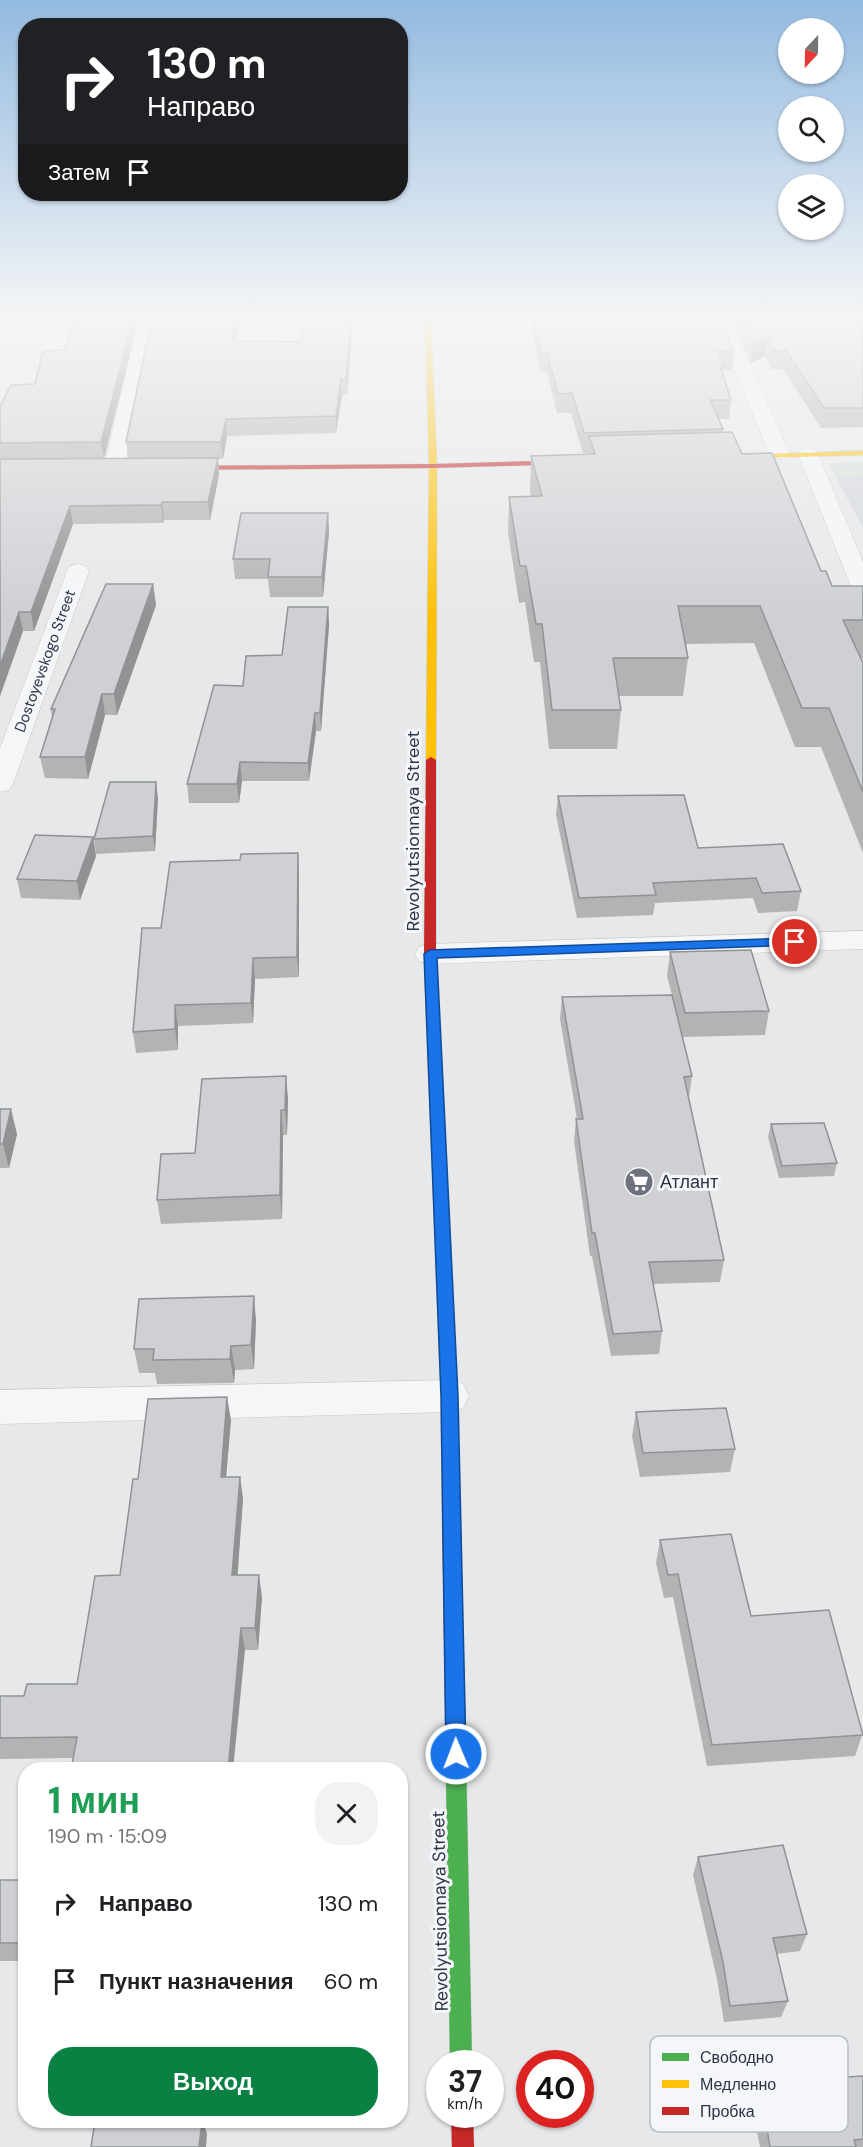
<!DOCTYPE html>
<html lang="ru">
<head>
<meta charset="utf-8">
<style>
	body { margin:0; font-family:"DM Sans",sans-serif; background:#f2f2f2; color:#202124; height:100vh; display:flex; flex-direction:column; font-size:22px; white-space:nowrap }
	* { box-sizing:border-box; margin:0 }
	p { font-size:20px; color:#757577 }
	.icon { flex:none; width:33px; height:33px; fill:none; stroke:currentColor; stroke-width:2; stroke-linecap:round; stroke-linejoin:round }
	.map { position:relative; flex:1; overflow:hidden }
	.drawer { position:absolute; left:18px; top:1762px; width:390px; height:366px; display:flex; flex-direction:column; background:#fff; border-radius:24px; box-shadow:0 2px 4px #0004 }
	.drawer>* { flex:none }
	.hud { position:absolute; left:18px; top:18px; width:390px; height:183px; border-radius:24px; box-shadow:0 2px 4px #0004; background:#202124; color:#fff; overflow:hidden }
	.needle { width:39px; rotate:202deg }
	.buttons { position:absolute; left:778px; top:18px; display:grid; gap:12px }
	.buttons a { display:grid; place-items:center; width:66px; height:66px; border-radius:50%; background:#fff; box-shadow:0 2px 4px #0004; font-size:30px }
	.speed { position:absolute; left:426px; top:2050px; display:flex; gap:12px; font-size:30px; font-weight:700; text-align:center }
	.speed>* { display:grid; place-content:center; width:78px; height:78px; border-radius:50%; background:#fff; box-shadow:0 2px 4px #0004; line-height:1 }
	.speed small { font-size:15px; font-weight:400 }
	.speed .limit { border:9px solid #d22; background:#fff; color:#111 }
	.pin { position:absolute; display:grid; place-items:center; width:51px; height:51px; color:#fff; margin:-26px; border:3px solid #fff; border-radius:50%; box-shadow:0 2px 6px #0007 }
	.me { position:absolute; width:66px; margin:-33px; rotate:359deg; stroke-linejoin:round; filter:drop-shadow(0 0 4px #0008) }
	.turn { display:flex; align-items:center; gap:21px; height:126px; padding:0 30px; font-size:27px }
	.turn .icon { width:78px; height:78px; stroke-width:2.5 }
	.turn b { display:block; font-size:42px; line-height:51px }
	.then { display:flex; align-items:center; height:57px; padding:0 30px; background:#0003; gap:12px; font-size:22px }
	.round { display:grid; place-items:center; flex:none; width:63px; height:63px; border-radius:24px; background:#f2f2f2 }
	.summary { display:flex; align-items:center; justify-content:space-between; height:102px; padding:0 30px }
	h1 { font-size:36px; font-weight:700; line-height:45px; color:#1e9e55 }
	.action { display:flex; gap:12px; margin-top:auto; padding:12px 30px }
	.action a { flex:1; height:69px; border-radius:24px; background:#0b8043; color:#fff; font-size:24px; font-weight:700; line-height:69px; text-align:center }
	ul { padding:0; list-style:none }
	li { display:flex; align-items:center; gap:18px; height:78px; padding:0 30px }
	li div { flex:1 }
	li b { display:block; font-size:22px }
	li em { font-style:normal }
	.map>svg:first-child { display:block }
	.built { fill:#d4d7dd }
	.green { fill:#d6ded6 }
	.lines { fill:none; stroke-linecap:round; stroke-linejoin:round }
	.street-casing { stroke:#c4c6c8; stroke-width:1 }
	.fast-casing { stroke:#c4c6c8; stroke-width:1 }
	.slow-casing { stroke:#c4c6c8; stroke-width:1 }
	.jam-casing { stroke:#c4c6c8; stroke-width:1 }
	.street { fill:#f5f6f7; fill-rule:evenodd }
	.fast { fill:#4caf50; fill-rule:evenodd }
	.slow { fill:#ffc107; fill-rule:evenodd }
	.jam { fill:#c62828; fill-rule:evenodd }
	.wall { fill:#b1b3b5 }
	.shaded-wall { fill:#909294 }
	.building { fill:#ced0d3; stroke:#909294; stroke-width:1.5 }
	.route { fill:#1a73e8; stroke:#114b97; stroke-width:1.5 }
	.labels { text-anchor:middle; dominant-baseline:central; stroke-width:6; stroke-linejoin:round; paint-order:stroke }
	.far-street-label { font-size:15px; fill:#2b3445; stroke:#f4f6f9 }
	.street-label { font-size:18px; fill:#2b3445; stroke:#f4f6f9 }
	.poi-label { font-size:18px; fill:#2b3445; stroke:#f4f6f9; text-anchor:start }
	.key { fill:#f4f6f9; stroke:#b8bcc3; stroke-width:1.5 }
	.key-label { font-size:16px; fill:#2b3445 }
</style>
</head>
<body>
<div class="map">
<svg width="863" height="2147" viewBox="0 0 863 2147">
	<rect width="100%" height="100%" fill="#e6e8ea"/>
	<path class="built" d="M 863,476 L 863,528 L 836,477 Z"/>
	<path class="green" d="M 863,462 L 863,476 L 836,477 L 828,463 Z"/>
	<g class="lines">
		<g class="street-casing">
			<g id="street">
				<path d="M 139,318 L 155,318 L 124,468 L 121,472 L 107,472 L 104,468 Z"/>
				<path d="M 713,318 L 729,318 L 790,455 L 787,459 L 773,459 L 770,455 Z"/>
				<path d="M 808,448 L 815,450 L 818,454 L 863,562 L 863,596 L 855,594 L 852,589 L 798,454 L 801,450 Z"/>
				<path d="M 78,564 L 86,566 L 89,571 L 13,784 L 9,790 L 0,792 L 0,748 L 67,571 L 70,566 Z"/>
				<path d="M 863,931 L 863,949 L 430,964 L 419,961 L 415,954 L 419,947 L 430,944 Z"/>
				<path d="M 449,1380 L 463,1384 L 469,1396 L 463,1408 L 449,1412 L 0,1424 L 0,1390 Z"/>
			</g>
		</g>
		<g class="fast-casing">
			<path id="fast" d="M 455,1695 L 462,1698 L 465,1704 L 472,2064 L 450,2064 L 445,1704 L 448,1698 Z"/>
		</g>
		<g class="slow-casing">
			<g id="slow">
				<path d="M 425,318 L 431,318 L 437,466 L 436,760 L 431,763 L 426,760 L 429,466 Z"/>
				<path d="M 863,451 L 863,455 L 728,459 L 724,457 L 728,455 Z"/>
				<path d="M 432,1003 L 438,1007 L 457,1396 L 460,1510 L 457,1515 L 451,1518 L 445,1515 L 442,1510 L 441,1396 L 426,1007 Z"/>
			</g>
		</g>
		<g class="jam-casing">
			<g id="jam">
				<path d="M 574,460 L 577,460 L 577,464 L 433,468 L 173,470 L 169,468 L 173,466 L 433,464 Z"/>
				<path d="M 431,757 L 436,760 L 436,954 L 438,1007 L 432,1011 L 426,1007 L 424,954 L 426,760 Z"/>
				<path d="M 451,1502 L 457,1505 L 460,1510 L 465,1704 L 462,1710 L 455,1713 L 448,1710 L 445,1704 L 442,1510 L 445,1505 Z"/>
				<path d="M 451,2115 L 473,2115 L 474,2147 L 452,2147 Z"/>
			</g>
		</g>
		<use href="#street" class="street"/>
		<use href="#fast" class="fast"/>
		<use href="#slow" class="slow"/>
		<use href="#jam" class="jam"/>
	</g>
	<g class="wall">
		<path d="M 139,318 L 104,458 L 128,458 L 126,442 L 241,318 L 236,341 L 301,342 L 353,318 L 347,395 L 342,395 L 336,433 L 227,436 L 223,459 L 218,459 L 219,475 L 210,520 L 164,520 L 163,523 L 73,524 L 34,631 L 23,631 L 0,696 L 0,407 L 35,384 L 65,350 Z"/>
		<path d="M 531,318 L 720,318 L 734,351 L 732,370 L 723,370 L 723,375 L 731,400 L 729,419 L 719,419 L 723,429 L 723,432 L 742,454 L 832,586 L 863,586 L 863,658 L 860,658 L 863,663 L 863,853 L 821,747 L 795,747 L 754,643 L 685,644 L 688,658 L 683,696 L 619,696 L 621,710 L 617,749 L 549,749 L 540,662 L 534,662 L 525,602 L 519,603 L 508,532 L 509,497 L 531,496 L 530,490 L 531,456 L 588,454 L 588,453 L 583,453 L 571,413 L 557,413 L 547,372 L 540,372 Z"/>
		<path d="M 737,318 L 863,318 L 863,427 L 821,428 L 783,369 L 771,369 L 765,356 L 751,363 L 735,327 Z"/>
		<path d="M 328,513 L 329,532 L 323,597 L 270,597 L 268,579 L 235,579 L 233,559 Z"/>
		<path d="M 153,584 L 156,605 L 117,715 L 105,715 L 88,779 L 45,778 L 40,757 L 52,719 L 51,709 Z"/>
		<path d="M 328,607 L 329,625 L 321,731 L 316,731 L 309,781 L 242,781 L 239,803 L 189,803 L 187,784 L 282,655 Z"/>
		<path d="M 558,796 L 698,848 L 801,891 L 797,911 L 758,913 L 753,898 L 655,903 L 653,915 L 577,918 L 556,815 Z"/>
		<path d="M 158,798 L 155,851 L 96,854 L 94,839 Z"/>
		<path d="M 93,837 L 96,856 L 80,900 L 21,898 L 17,879 Z"/>
		<path d="M 298,853 L 299,873 L 299,977 L 255,979 L 253,1023 L 178,1026 L 178,1050 L 136,1053 L 133,1032 L 161,928 L 240,860 Z"/>
		<path d="M 670,952 L 769,1011 L 765,1035 L 682,1037 L 692,1076 L 689,1097 L 724,1260 L 720,1282 L 653,1284 L 662,1331 L 659,1354 L 611,1356 L 592,1256 L 590,1256 L 574,1141 L 576,1119 L 577,1119 L 560,1019 L 562,997 L 672,995 L 667,976 Z"/>
		<path d="M 286,1076 L 288,1100 L 287,1135 L 283,1135 L 282,1219 L 161,1224 L 157,1200 L 195,1153 Z"/>
		<path d="M 0,1109 L 17,1134 L 9,1168 L 0,1168 Z"/>
		<path d="M 771,1124 L 837,1163 L 834,1176 L 779,1178 L 768,1137 Z"/>
		<path d="M 256,1320 L 254,1369 L 235,1370 L 234,1383 L 157,1384 L 155,1373 L 139,1373 L 134,1349 Z"/>
		<path d="M 636,1412 L 735,1449 L 730,1472 L 640,1477 L 632,1436 Z"/>
		<path d="M 231,1420 L 226,1477 L 240,1477 L 243,1499 L 237,1575 L 262,1597 L 258,1650 L 245,1650 L 73,1758 L 0,1759 L 0,1696 L 24,1696 L 77,1684 L 120,1575 L 138,1479 Z"/>
		<path d="M 660,1540 L 751,1616 L 863,1733 L 855,1756 L 707,1766 L 673,1597 L 664,1598 L 656,1563 Z"/>
		<path d="M 698,1857 L 807,1934 L 800,1951 L 777,1954 L 788,2001 L 781,2017 L 724,2022 L 717,1979 L 693,1875 Z"/>
		<rect x="0" y="1880" width="26" height="81"/>
		<path d="M 863,2076 L 863,2147 L 760,2147 L 751,2100 L 759,2083 Z"/>
	</g>
	<g class="shaded-wall">
		<path d="M 133,318 L 139,318 L 104,459 L 101,442 Z"/>
		<path d="M 237,318 L 241,318 L 233,357 L 232,341 Z"/>
		<path d="M 351,318 L 353,318 L 347,395 L 346,379 Z"/>
		<path d="M 767,338 L 765,356 L 751,363 L 754,344 Z"/>
		<path d="M 341,379 L 342,395 L 336,433 L 336,416 Z"/>
		<path d="M 226,419 L 227,436 L 223,459 L 221,442 Z"/>
		<path d="M 218,458 L 219,475 L 210,520 L 208,502 Z"/>
		<path d="M 162,502 L 164,520 L 163,523 L 161,505 Z"/>
		<path d="M 70,506 L 73,524 L 34,631 L 31,612 Z"/>
		<path d="M 328,513 L 329,532 L 323,597 L 322,577 Z"/>
		<path d="M 153,584 L 156,605 L 117,715 L 114,694 Z"/>
		<path d="M 328,607 L 329,625 L 321,731 L 320,713 Z"/>
		<path d="M 19,612 L 23,631 L 0,696 L 0,666 Z"/>
		<path d="M 102,694 L 105,715 L 88,779 L 85,757 Z"/>
		<path d="M 315,713 L 316,731 L 309,781 L 308,763 Z"/>
		<path d="M 240,762 L 242,781 L 239,803 L 237,784 Z"/>
		<path d="M 156,782 L 158,798 L 155,851 L 153,836 Z"/>
		<path d="M 93,837 L 96,856 L 80,900 L 77,881 Z"/>
		<path d="M 298,853 L 299,873 L 299,977 L 297,957 Z"/>
		<path d="M 253,958 L 255,979 L 253,1023 L 251,1003 Z"/>
		<path d="M 175,1005 L 178,1026 L 178,1050 L 175,1029 Z"/>
		<path d="M 286,1076 L 288,1100 L 287,1135 L 285,1110 Z"/>
		<path d="M 11,1109 L 17,1134 L 9,1168 L 3,1144 Z"/>
		<path d="M 281,1110 L 283,1135 L 282,1219 L 280,1195 Z"/>
		<path d="M 254,1296 L 256,1320 L 254,1369 L 251,1345 Z"/>
		<path d="M 231,1346 L 235,1370 L 234,1383 L 230,1359 Z"/>
		<path d="M 227,1397 L 231,1420 L 224,1500 L 221,1477 Z"/>
		<path d="M 240,1477 L 243,1499 L 236,1597 L 232,1575 Z"/>
		<path d="M 259,1575 L 262,1597 L 258,1650 L 255,1628 Z"/>
		<path d="M 241,1628 L 245,1650 L 233,1770 L 228,1770 Z"/>
		<path d="M 202,2121 L 203,2121 L 207,2134 L 206,2147 L 199,2147 Z"/>
	</g>
	<g class="building">
		<path d="M 76,318 L 133,318 L 101,442 L 0,443 L 0,407 L 11,385 L 35,384 L 43,351 L 65,350 Z"/>
		<path d="M 152,318 L 237,318 L 232,341 L 301,342 L 305,318 L 351,318 L 346,379 L 341,379 L 336,416 L 226,419 L 221,442 L 126,442 Z"/>
		<path d="M 534,318 L 720,318 L 734,351 L 718,351 L 724,366 L 720,366 L 731,400 L 710,400 L 723,429 L 584,433 L 572,393 L 558,394 L 547,353 L 540,353 Z"/>
		<path d="M 742,318 L 863,318 L 863,408 L 824,408 L 786,350 L 774,351 L 767,338 L 754,344 Z"/>
		<path d="M 732,432 L 742,454 L 772,453 L 821,571 L 826,571 L 832,586 L 863,586 L 863,620 L 843,620 L 863,663 L 863,792 L 829,708 L 802,708 L 760,606 L 678,606 L 688,658 L 613,658 L 621,710 L 552,710 L 542,624 L 536,624 L 526,566 L 520,566 L 509,497 L 542,496 L 531,456 L 595,454 L 589,436 Z"/>
		<path d="M 218,458 L 208,502 L 162,502 L 161,505 L 70,506 L 31,612 L 19,612 L 0,666 L 0,459 Z"/>
		<path d="M 241,513 L 328,513 L 322,577 L 268,577 L 270,559 L 233,559 Z"/>
		<path d="M 106,584 L 153,584 L 114,694 L 102,694 L 85,757 L 40,757 L 55,709 L 51,709 Z"/>
		<path d="M 288,607 L 328,607 L 320,713 L 315,713 L 308,763 L 240,762 L 237,784 L 187,784 L 214,685 L 243,686 L 246,656 L 282,655 Z"/>
		<path d="M 110,782 L 156,782 L 153,836 L 94,839 Z"/>
		<path d="M 684,795 L 698,848 L 783,844 L 801,891 L 762,893 L 756,878 L 653,883 L 656,895 L 579,898 L 558,796 Z"/>
		<path d="M 35,835 L 93,837 L 77,881 L 17,879 Z"/>
		<path d="M 298,853 L 297,957 L 253,958 L 251,1003 L 175,1005 L 175,1029 L 133,1032 L 142,928 L 161,928 L 170,862 L 240,860 L 241,854 Z"/>
		<path d="M 751,950 L 769,1011 L 685,1013 L 670,952 Z"/>
		<path d="M 672,995 L 692,1076 L 684,1077 L 724,1260 L 649,1262 L 662,1331 L 613,1334 L 595,1233 L 592,1233 L 576,1119 L 583,1119 L 562,997 Z"/>
		<path d="M 286,1076 L 285,1110 L 281,1110 L 280,1195 L 157,1200 L 161,1154 L 195,1153 L 202,1079 Z"/>
		<path d="M 0,1109 L 11,1109 L 3,1144 L 0,1144 Z"/>
		<path d="M 824,1123 L 837,1163 L 782,1166 L 771,1124 Z"/>
		<path d="M 254,1296 L 251,1345 L 231,1346 L 230,1359 L 153,1360 L 154,1349 L 134,1349 L 139,1299 Z"/>
		<path d="M 227,1397 L 221,1477 L 240,1477 L 232,1575 L 259,1575 L 255,1628 L 241,1628 L 228,1770 L 71,1770 L 77,1737 L 0,1738 L 0,1696 L 24,1696 L 27,1684 L 77,1684 L 95,1576 L 120,1575 L 133,1479 L 138,1479 L 148,1399 Z"/>
		<path d="M 726,1408 L 735,1449 L 643,1453 L 636,1412 Z"/>
		<path d="M 731,1534 L 751,1616 L 829,1610 L 863,1735 L 712,1745 L 678,1574 L 668,1575 L 660,1540 Z"/>
		<path d="M 783,1845 L 807,1934 L 773,1938 L 788,2001 L 730,2006 L 723,1962 L 698,1857 Z"/>
		<rect x="0" y="1880" width="26" height="63"/>
		<path d="M 863,2076 L 863,2139 L 854,2140 L 856,2147 L 770,2147 L 759,2083 Z"/>
		<path d="M 95,2121 L 202,2121 L 199,2147 L 91,2147 Z"/>
	</g>
	<linearGradient id="sky" x2="0" y2="1"><stop stop-color="#93bae0"/><stop offset="0.51" stop-color="#f4f5f6"/><stop offset="1" stop-color="#f4f5f6" stop-opacity="0"/></linearGradient>
	<rect width="863" height="618" fill="url(#sky)"/>
	<path class="route" d="M 795,938 L 799,940 L 801,942 L 799,945 L 437,958 L 458,1396 L 466,1754 L 463,1761 L 456,1764 L 449,1761 L 446,1754 L 441,1396 L 424,954 L 430,950 Z"/>
	<defs>
		<g id="supermarket-disc" transform="scale(1.5)"><circle r="9.5" fill="#6c737f" stroke="#f4f6f9"/><path d="M-6-5.5h2.5l.6 2H6L4.5 2H-2.5L-4.4-4H-6ZM-1.5 3.2a1.3 1.3 0 1 0 .1 0ZM3 3.2a1.3 1.3 0 1 0 .1 0Z" fill="#fff"/></g>
	</defs>
	<g fill-rule="evenodd">
		<use href="#supermarket-disc" x="639" y="1182"/>
	</g>
	<g class="labels">
		<g class="far-street-label">
			<text transform="translate(45 661) rotate(-70)">Dostoyevskogo Street</text>
		</g>
		<g class="street-label">
			<text transform="translate(413 831) rotate(-90)">Revolyutsionnaya Street</text>
			<text transform="translate(440 1911) rotate(-91)">Revolyutsionnaya Street</text>
		</g>
		<g class="poi-label">
			<text x="660" y="1182">Атлант</text>
		</g>
	</g>
	<rect x="650" y="2036" width="198" height="96" rx="9" class="key"/>
	<rect x="662" y="2053" width="27" height="8" fill="#4caf50"/>
	<rect x="662" y="2080" width="27" height="8" fill="#ffc107"/>
	<rect x="662" y="2107" width="27" height="8" fill="#c62828"/>
	<g class="key-label">
		<text x="700" y="2063">Свободно</text>
		<text x="700" y="2090">Медленно</text>
		<text x="700" y="2117">Пробка</text>
	</g>
</svg>
<div class="buttons">
<a><svg class="needle" viewBox="-14 -14 28 28"><path d="M0-13l5 13h-10z" fill="#e53935"/><path d="M0 13l5-13h-10z" fill="#757577"/></svg></a>
<a><svg class="icon" aria-label="search" viewBox="0 0 24 24"><circle cx="10" cy="10" r="6"/><path d="M15 15l6 6"/></svg></a>
<a><svg class="icon" aria-label="layers" viewBox="0 0 24 24"><path d="M12 4l9 5-9 5-9-5zM3 14l9 5 9-5"/></svg></a>
</div>
<div class="speed"><div>37<small>km/h</small></div><div class="limit">40</div></div>
<div class="pin" style="left:795px;top:942px;background:#d93025"><svg class="icon" aria-label="arrive" viewBox="0 0 24 24"><path d="M6 21V4h12l-3 4 3 4H6"/></svg></div>
<svg class="me" style="left:456px;top:1754px" viewBox="-20 -20 40 40"><circle r="17" fill="#1a73e8" stroke="#fff" stroke-width="3"/><path d="M0-11L8 9 0 5-8 9z" fill="#fff"/></svg>
<div class="hud">
<div class="turn"><svg class="icon" aria-label="right" viewBox="0 0 24 24"><path d="M7 20v-9h11M14 6l5 5-5 5"/></svg><div><b>130 m</b>Направо</div></div>
<div class="then">Затем<svg class="icon" aria-label="arrive" viewBox="0 0 24 24"><path d="M6 21V4h12l-3 4 3 4H6"/></svg></div>
</div>
<section class="drawer">
<div class="summary"><div><h1>1 мин</h1><p>190 m · 15:09</p></div><a class="round"><svg class="icon" aria-label="close" viewBox="0 0 24 24"><path d="M6 6l12 12M18 6L6 18"/></svg></a></div>
<ul>
<li><svg class="icon" aria-label="right" viewBox="0 0 24 24"><path d="M7 20v-9h11M14 6l5 5-5 5"/></svg><div><b>Направо</b></div><em>130 m</em></li>
<li><svg class="icon" aria-label="arrive" viewBox="0 0 24 24"><path d="M6 21V4h12l-3 4 3 4H6"/></svg><div><b>Пункт назначения</b></div><em>60 m</em></li>
</ul>
<div class="action"><a>Выход</a></div>
</section>
</div>
</body>
</html>
